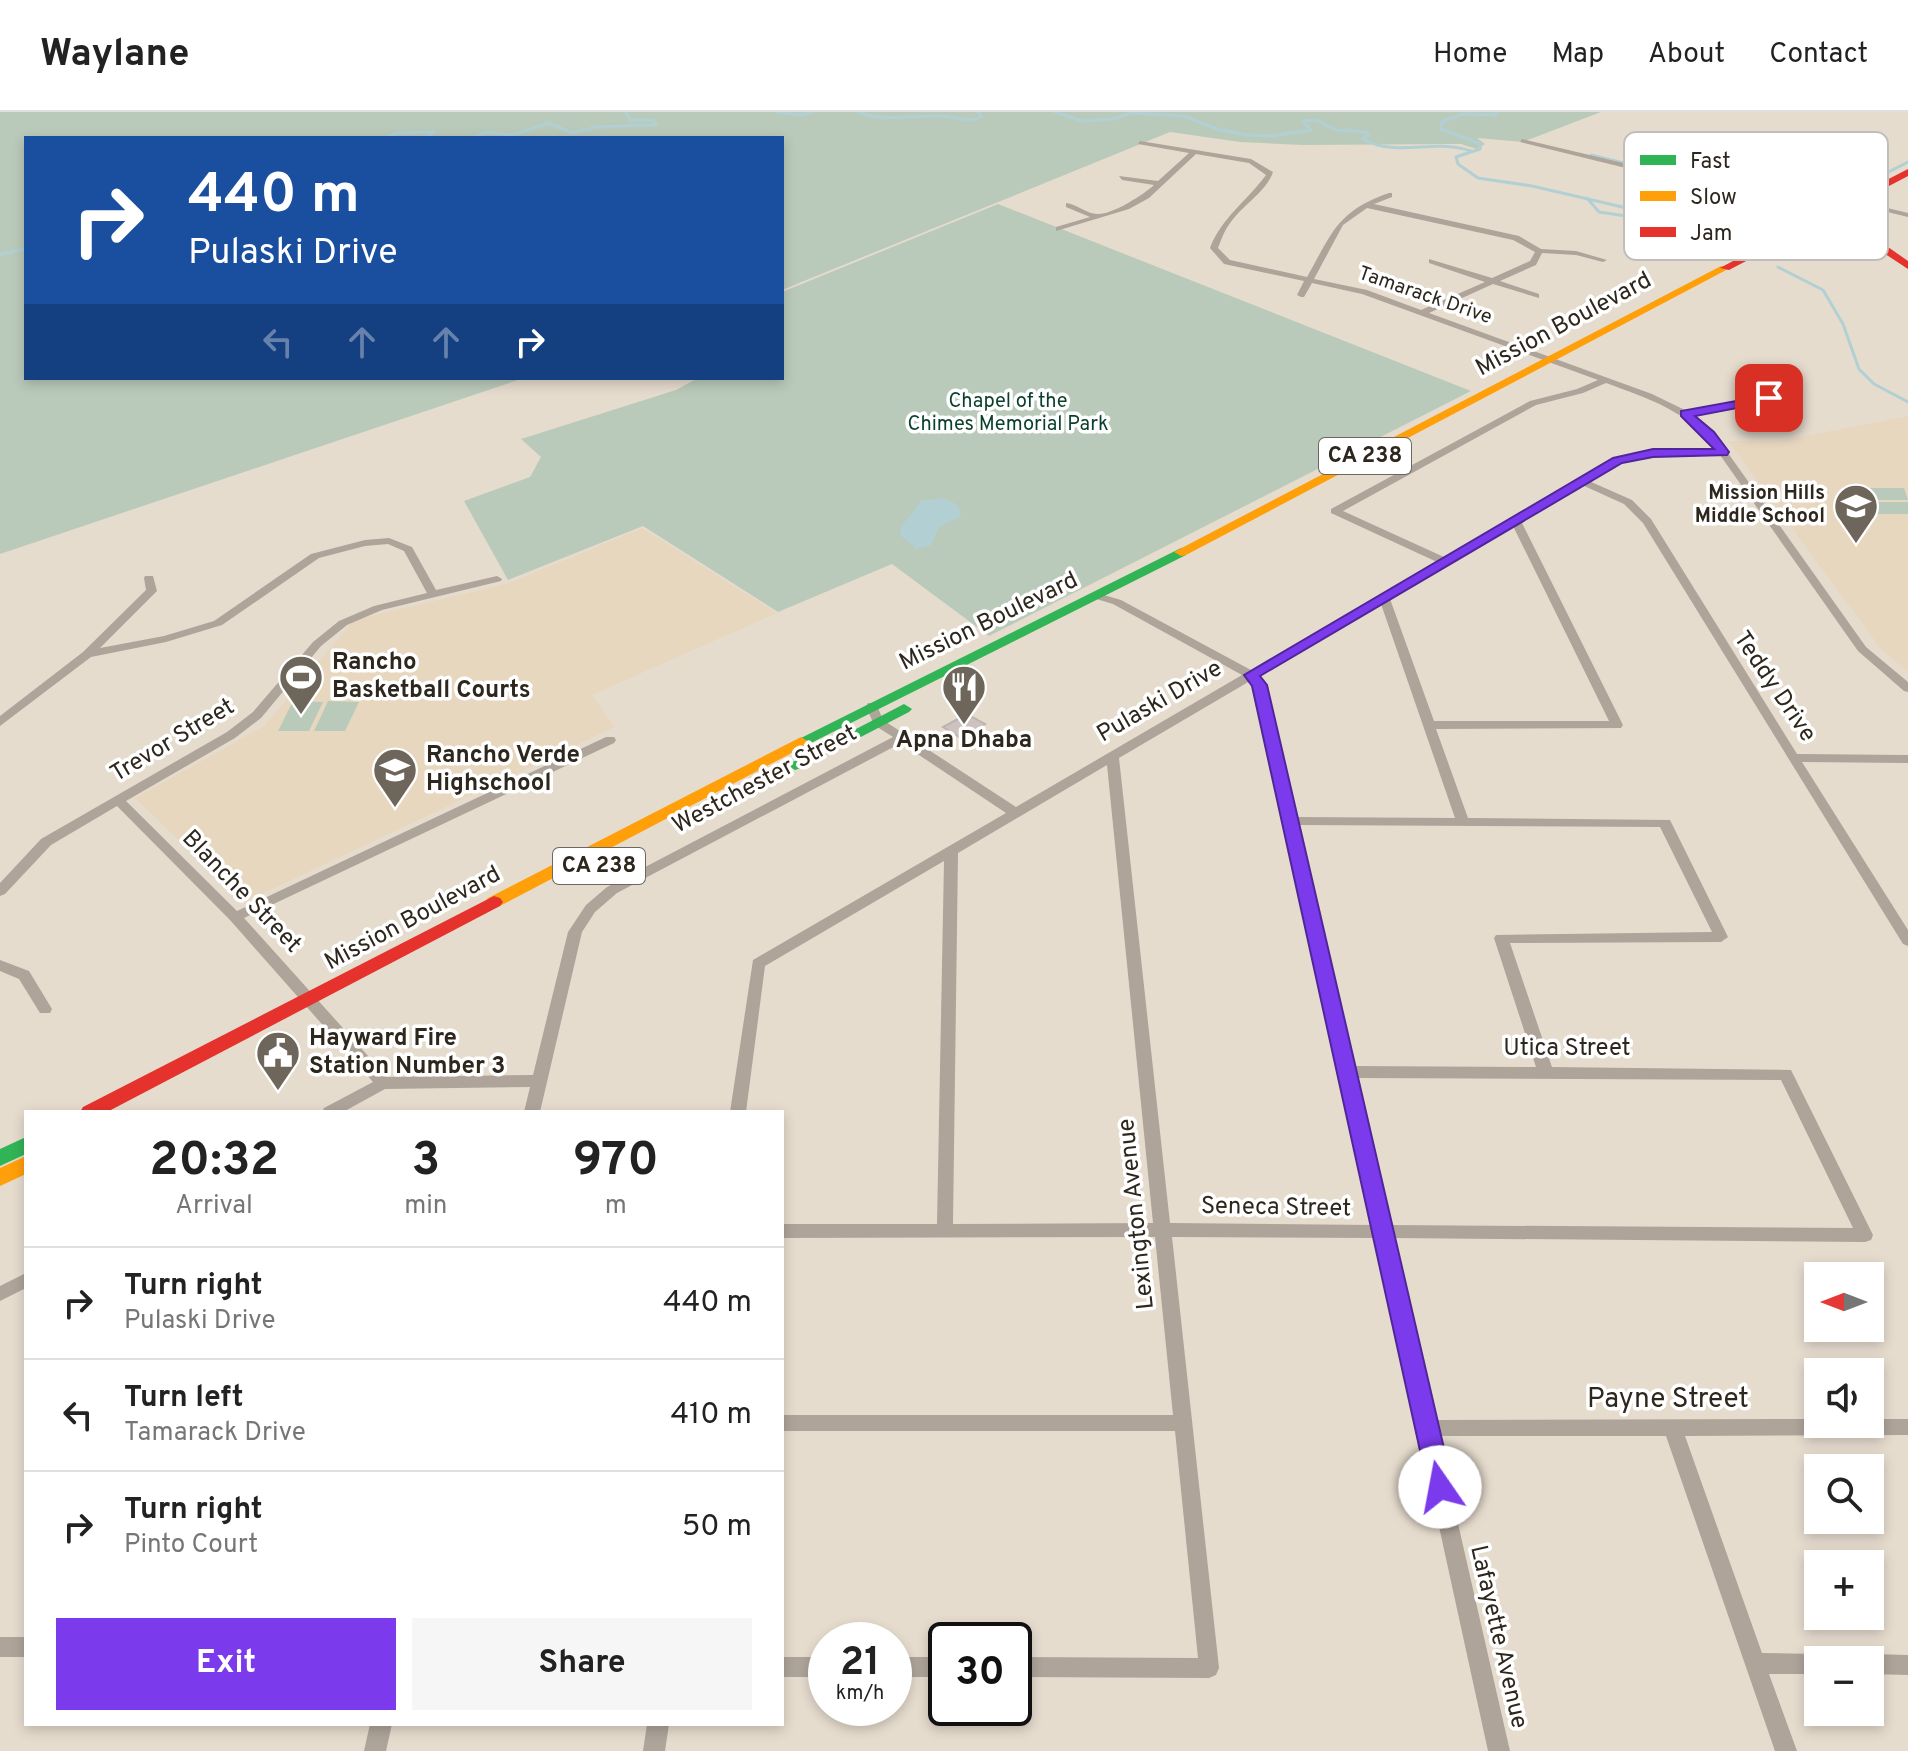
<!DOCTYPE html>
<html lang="en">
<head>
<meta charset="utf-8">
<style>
	body { margin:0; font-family:Overpass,sans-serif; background:#f6f6f6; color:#222; height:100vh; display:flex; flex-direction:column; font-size:30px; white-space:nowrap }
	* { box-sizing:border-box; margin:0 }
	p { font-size:26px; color:#767676 }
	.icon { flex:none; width:44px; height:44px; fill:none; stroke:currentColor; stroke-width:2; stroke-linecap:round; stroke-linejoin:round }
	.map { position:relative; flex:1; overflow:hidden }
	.sheet { position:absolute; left:24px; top:998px; width:760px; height:616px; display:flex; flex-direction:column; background:#fff; border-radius:0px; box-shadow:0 4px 12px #0003 }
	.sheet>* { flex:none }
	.top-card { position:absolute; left:24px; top:24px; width:760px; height:244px; border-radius:0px; box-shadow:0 4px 12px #0003; background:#1a4fa0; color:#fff; overflow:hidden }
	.needle { width:52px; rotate:270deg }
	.controls { position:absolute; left:1804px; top:1150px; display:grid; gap:16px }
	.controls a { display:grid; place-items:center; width:80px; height:80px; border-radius:0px; background:#fff; box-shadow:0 4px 12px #0003; font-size:40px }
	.speed { position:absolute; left:808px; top:1510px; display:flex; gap:16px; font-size:40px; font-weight:700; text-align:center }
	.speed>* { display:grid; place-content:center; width:104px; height:104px; border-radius:50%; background:#fff; box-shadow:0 4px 12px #0003; line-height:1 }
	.speed small { font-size:20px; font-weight:400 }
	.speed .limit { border:4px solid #111; border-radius:12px; background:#fff; color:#111 }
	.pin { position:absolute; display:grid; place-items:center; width:68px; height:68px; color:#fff; margin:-34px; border-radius:16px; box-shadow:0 4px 12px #0006 }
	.me { position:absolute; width:88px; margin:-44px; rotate:348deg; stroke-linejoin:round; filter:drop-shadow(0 0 6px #0008) }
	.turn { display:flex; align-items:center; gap:28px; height:168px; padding:0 32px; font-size:36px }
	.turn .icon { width:104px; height:104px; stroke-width:2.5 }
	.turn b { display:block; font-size:56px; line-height:68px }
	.lanes { display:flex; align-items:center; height:76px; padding:0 32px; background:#0003; justify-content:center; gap:40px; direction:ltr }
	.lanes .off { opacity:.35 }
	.eta { display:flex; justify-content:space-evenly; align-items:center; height:136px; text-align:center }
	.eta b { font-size:48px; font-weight:700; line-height:56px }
	.primary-button { display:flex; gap:16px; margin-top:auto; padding:16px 32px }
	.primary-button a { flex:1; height:92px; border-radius:0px; background:#7c3aed; color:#fff; font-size:32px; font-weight:700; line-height:92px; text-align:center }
	.primary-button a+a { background:#f6f6f6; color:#222 }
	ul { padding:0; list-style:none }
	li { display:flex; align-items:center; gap:24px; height:112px; padding:0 32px; border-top:2px solid #e0e0e0 }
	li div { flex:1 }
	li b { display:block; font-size:30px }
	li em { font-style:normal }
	header { display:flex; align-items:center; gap:48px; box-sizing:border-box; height:112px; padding:0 40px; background:#fff; border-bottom:2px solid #e0e0e0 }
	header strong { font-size:38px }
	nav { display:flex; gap:44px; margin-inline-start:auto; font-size:28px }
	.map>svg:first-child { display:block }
	.built { fill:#e8d7bf }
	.green { fill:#bacaba }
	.water { fill:#b2d0d4 }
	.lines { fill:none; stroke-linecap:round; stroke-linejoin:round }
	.stream { stroke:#b2d0d4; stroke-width:3 }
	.building { fill:#cec2c0; stroke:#bdb3b0; stroke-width:2 }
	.street { fill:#aea49a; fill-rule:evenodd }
	.fast { fill:#30b455; fill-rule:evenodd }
	.slow { fill:#ff9f0a; fill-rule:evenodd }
	.jam { fill:#e5322d; fill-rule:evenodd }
	.route { fill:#7c3aed; stroke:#51269a; stroke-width:2 }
	.labels { text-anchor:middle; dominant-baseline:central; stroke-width:7; stroke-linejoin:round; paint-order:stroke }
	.far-street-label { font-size:20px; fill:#2d271d; stroke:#fff }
	.far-park-label { font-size:20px; fill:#093f2b; stroke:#fff }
	.far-poi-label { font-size:20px; font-weight:bold; fill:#2d271d; stroke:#fff; text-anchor:end }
	.shield { fill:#fff; stroke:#6c6861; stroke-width:2 }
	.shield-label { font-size:22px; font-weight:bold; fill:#2d271d }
	.street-label { font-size:24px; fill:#2d271d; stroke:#fff }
	.poi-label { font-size:24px; font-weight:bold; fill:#2d271d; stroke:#fff; text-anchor:start }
	.near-street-label { font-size:28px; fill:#2d271d; stroke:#fff }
	.key { fill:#fff; stroke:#c0bebb; stroke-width:2 }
	.key-label { font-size:22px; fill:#2d271d }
</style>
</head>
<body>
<header>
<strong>Waylane</strong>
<nav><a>Home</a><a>Map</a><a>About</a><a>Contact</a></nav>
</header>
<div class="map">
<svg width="1908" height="1639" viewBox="0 0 1908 1639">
	<rect width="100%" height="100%" fill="#e6dcce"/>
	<g class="built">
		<path d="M 1908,304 L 1908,560 L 1880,536 L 1728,329 L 1779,329 Z"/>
		<path d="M 642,416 L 777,501 L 592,583 L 615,615 L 243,791 L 135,686 L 264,614 L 354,508 L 509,471 Z"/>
	</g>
	<g class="green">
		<path d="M 0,0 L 1601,0 L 1523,30 L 1477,26 L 1485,32 L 1476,37 L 1461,32 L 1303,33 L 1240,30 L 1170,20 L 782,178 L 782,26 L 26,26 L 26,266 L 524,266 L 0,442 Z"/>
		<path d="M 998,92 L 1471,279 L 989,524 L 892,452 L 778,500 L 643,414 L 508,468 L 464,389 L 530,365 L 541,345 L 521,327 L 676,278 L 698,266 L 782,266 L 782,180 Z"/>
		<path d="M 1845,376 L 1904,376 L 1908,388 L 1854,388 Z"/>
		<path d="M 1855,390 L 1908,390 L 1908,402 L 1865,402 Z"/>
		<path d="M 293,589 L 323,590 L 309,619 L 278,619 Z"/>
		<path d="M 328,589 L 359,590 L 345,619 L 314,619 Z"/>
	</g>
	<path class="water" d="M 943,386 L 958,393 L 961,404 L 939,415 L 931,433 L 914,438 L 914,434 L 900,423 L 901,415 L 921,389 Z"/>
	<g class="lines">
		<g class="stream">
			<path d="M 777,0 L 800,3 L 813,0"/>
			<path d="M 858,0 C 884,10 912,3 939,4 C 955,4 967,12 982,5 L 978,0"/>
			<path d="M 1055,0 L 1082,9 L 1114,7 L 1130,1 L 1184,4 L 1217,17 L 1247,23 L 1273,24 L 1311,18 L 1303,9 L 1316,8 L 1336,18 L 1366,20 L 1369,22 L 1363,27 C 1395,46 1436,26 1471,39"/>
			<path d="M 1495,0 L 1497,3 L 1463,2 L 1442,10 L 1441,17 L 1481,32 L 1480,37 L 1456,45 L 1458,52 L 1478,66 L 1532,74 L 1648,101 L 1654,108 L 1737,136"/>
			<path d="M 385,26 L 397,21 L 434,20 L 425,26"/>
			<path d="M 472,26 L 487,20 L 513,23 L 549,11 L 572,21 L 597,15 L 656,13 L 653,8 L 630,8 L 626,0"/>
			<path d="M 1591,43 L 1802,94"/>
			<path d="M 1587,86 L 1599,100 L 1653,108"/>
			<path d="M 1818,96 L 1908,50"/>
			<path d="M 0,142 L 26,137"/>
			<path d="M 1778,155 L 1823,178 L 1843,212 L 1859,257 L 1874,272 L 1908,290"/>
		</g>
	</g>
	<path class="building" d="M 967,602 L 985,612 L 961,626 L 943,615 Z"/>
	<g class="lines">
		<g class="street">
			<path d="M 1522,27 L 1712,72 L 1810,110 L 1803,112 L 1707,76 L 1520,30 Z"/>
			<path d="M 1140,29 L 1251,47 L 1273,60 C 1267,78 1246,91 1234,106 C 1226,115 1222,125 1218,136 L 1230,148 L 1307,165 C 1332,121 1337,99 1389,81 L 1392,81 L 1392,85 L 1374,92 L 1519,124 L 1541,137 L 1576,139 L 1607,148 L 1603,150 L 1576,143 L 1542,141 L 1536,153 L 1500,169 L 1539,182 L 1539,186 L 1493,172 L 1429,201 L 1652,282 L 1687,299 L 1797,278 L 1802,281 L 1797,284 L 1693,303 L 1713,320 L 1866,535 L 1908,570 L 1908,580 L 1904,579 L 1858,539 L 1720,343 L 1653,344 L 1621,350 L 1589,369 L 1632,388 L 1651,407 L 1797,642 L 1908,643 L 1908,651 L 1802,650 L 1908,818 L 1908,834 L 1903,832 L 1643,411 L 1624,392 L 1582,373 L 1521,409 L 1623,613 L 1621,616 L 1436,617 L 1468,706 L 1670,708 L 1728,825 L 1721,830 L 1510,831 L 1552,955 L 1791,958 L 1873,1123 L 1871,1128 L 1865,1130 L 1392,1126 L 1434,1308 L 1818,1307 L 1818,1312 L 1870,1312 L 1870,1307 L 1908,1307 L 1908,1323 L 1685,1324 L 1762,1541 L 1818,1542 L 1825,1545 L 1827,1548 L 1818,1548 L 1818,1562 L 1769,1562 L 1797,1639 L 1775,1639 L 1666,1324 L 1438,1324 L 1510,1639 L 1488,1639 L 1376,1126 L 1172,1125 L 1219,1556 L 1216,1563 L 1209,1566 L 1014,1565 L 1014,1545 L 1198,1546 L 1175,1319 L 782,1319 L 782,1303 L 1173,1303 L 1155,1125 L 782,1126 L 782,1112 L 937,1112 L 944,749 L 765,854 L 746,1000 L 730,1000 L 753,848 L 1006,701 L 901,631 L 617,781 L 595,800 L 582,820 L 540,1000 L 524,1000 L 530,975 L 385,977 L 343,1000 L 322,1000 L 324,996 L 373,970 L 230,808 L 117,694 L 51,733 L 5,782 L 0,784 L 0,771 L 41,727 L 227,620 L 253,600 L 313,530 L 339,509 L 374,494 L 427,481 L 404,439 L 388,432 L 365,434 L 319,446 L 222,513 L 166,530 L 91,545 L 0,614 L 0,604 L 83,540 L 146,478 L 144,466 L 145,464 L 153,464 L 157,479 L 100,536 L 164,524 L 214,509 L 311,442 L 365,428 L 389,426 L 412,435 L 436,478 L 497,464 L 502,467 L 501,469 L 382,498 L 347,513 L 321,534 L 261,606 L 235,626 L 126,689 L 237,799 L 606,625 L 614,625 L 616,628 L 614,631 L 244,806 L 387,965 L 533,963 L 568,820 L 586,793 L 607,775 L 893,625 L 874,613 L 866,594 L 868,591 L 876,591 L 883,608 L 1016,695 L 1242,563 L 1113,492 L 1093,486 L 1093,482 L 1097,481 L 1121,488 L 1251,558 L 1437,450 L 1331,401 L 1331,397 L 1530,289 L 1577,277 L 1598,268 L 1362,182 L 1312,171 L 1304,185 L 1301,185 L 1297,183 L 1304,169 L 1224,152 L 1210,136 C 1222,105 1247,89 1266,63 L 1249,51 L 1196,42 L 1149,86 L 1129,97 L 1056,119 L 1056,115 L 1090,105 L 1066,95 L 1066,91 C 1077,92 1087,102 1097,102 C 1112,103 1143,83 1154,73 L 1122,68 L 1119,64 L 1158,69 L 1189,41 L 1138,32 ZM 1367,96 L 1513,128 L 1535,140 L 1530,149 L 1492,166 L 1429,147 L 1429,151 L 1485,170 L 1421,198 L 1367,178 L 1314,167 L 1343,113 ZM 1606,271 C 1647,286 1690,300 1716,337 L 1653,338 L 1615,346 L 1444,445 L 1343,399 L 1536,293 L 1583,281 ZM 1513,414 L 1609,609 L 1434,609 L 1390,487 ZM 1381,492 L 1455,706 L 1296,705 L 1266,573 L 1258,564 ZM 1250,569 L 1254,574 L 1373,1113 L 1170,1111 L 1119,646 ZM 1107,653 L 1153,1111 L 953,1112 L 958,741 ZM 1298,713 L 1660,715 L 1712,820 L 1496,823 L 1494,826 L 1536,955 L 1353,954 ZM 1356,966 L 1781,968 L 1853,1116 L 1389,1113 Z"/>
			<path d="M 1871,92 L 1908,101 L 1908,105 L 1871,96 Z"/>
			<path d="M 0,848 L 29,859 L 52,897 L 50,901 L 40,901 L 19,867 L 0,859 Z"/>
			<path d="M 26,1161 L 26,1176 L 0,1189 L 0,1174 Z"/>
			<rect x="0" y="1525" width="26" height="20"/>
			<path d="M 1870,1542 L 1908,1543 L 1908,1563 L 1870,1562 L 1870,1548 L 1861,1548 L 1863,1545 Z"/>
			<rect x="782" y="1545" width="44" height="20"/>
			<rect x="894" y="1545" width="52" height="20"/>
			<path d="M 370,1612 L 392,1612 L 386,1639 L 364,1639 Z"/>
			<path d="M 647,1612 L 669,1612 L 665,1639 L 643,1639 Z"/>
		</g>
		<g class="fast">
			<path d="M 1181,436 L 1186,437 L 1186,443 L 807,633 L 801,635 L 793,630 Z"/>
			<path d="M 904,592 L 912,597 L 909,600 L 801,656 L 795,658 L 787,653 Z"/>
			<path d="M 26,1025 L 26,1042 L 0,1054 L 0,1037 Z"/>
		</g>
		<g class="slow">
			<path d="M 1721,154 L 1730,156 L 1186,443 L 1181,444 L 1174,440 Z"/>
			<path d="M 801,625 L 809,630 L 807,633 L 500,794 L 494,796 L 485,790 L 488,786 Z"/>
			<path d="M 26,1044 L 26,1062 L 0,1074 L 0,1056 Z"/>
		</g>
		<g class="jam">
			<path d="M 1908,57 L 1908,64 L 1819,111 L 1878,128 L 1908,149 L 1908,157 L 1870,132 L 1811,115 L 1729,158 L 1720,156 L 1802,112 L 1803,108 L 1809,108 Z"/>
			<path d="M 494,784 L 500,786 L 503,790 L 500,794 L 107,1000 L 80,1000 L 83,995 Z"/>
		</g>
	</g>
	<path class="route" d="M 1769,283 L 1774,284 L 1774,289 L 1695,304 L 1714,320 L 1729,340 L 1727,343 L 1653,345 L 1622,351 L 1260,564 L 1267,573 L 1453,1375 L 1449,1383 L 1440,1386 L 1432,1383 L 1428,1375 L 1252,574 L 1244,563 L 1613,346 L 1653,337 L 1714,337 L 1681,304 L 1681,299 Z"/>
	<defs>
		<g id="school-pin" transform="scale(2.3)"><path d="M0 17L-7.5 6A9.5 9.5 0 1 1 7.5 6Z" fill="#6e665b" stroke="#fff"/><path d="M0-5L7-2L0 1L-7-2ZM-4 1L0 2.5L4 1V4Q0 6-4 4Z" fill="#fff"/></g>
		<g id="stadium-pin" transform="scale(2.3)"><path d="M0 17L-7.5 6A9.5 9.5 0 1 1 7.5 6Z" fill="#6e665b" stroke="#fff"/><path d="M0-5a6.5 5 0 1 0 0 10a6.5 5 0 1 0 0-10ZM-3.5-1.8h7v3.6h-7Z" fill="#fff"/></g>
		<g id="restaurant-pin" transform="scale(2.3)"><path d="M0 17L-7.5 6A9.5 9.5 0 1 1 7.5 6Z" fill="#6e665b" stroke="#fff"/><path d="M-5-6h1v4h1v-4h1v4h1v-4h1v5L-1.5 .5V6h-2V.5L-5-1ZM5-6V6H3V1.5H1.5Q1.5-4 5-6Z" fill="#fff"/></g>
		<g id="civic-pin" transform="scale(2.3)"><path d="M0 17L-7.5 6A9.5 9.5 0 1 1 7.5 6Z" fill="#6e665b" stroke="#fff"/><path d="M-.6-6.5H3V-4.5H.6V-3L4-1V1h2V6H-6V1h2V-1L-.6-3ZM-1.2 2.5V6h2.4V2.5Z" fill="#fff"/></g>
	</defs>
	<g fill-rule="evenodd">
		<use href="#school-pin" x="1856" y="394"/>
		<use href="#stadium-pin" x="301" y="565"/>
		<use href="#restaurant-pin" x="964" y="575"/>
		<use href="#school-pin" x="395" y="658"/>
		<use href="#civic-pin" x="278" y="941"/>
	</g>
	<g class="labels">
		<g class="far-street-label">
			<text transform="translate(1425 184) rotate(19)">Tamarack Drive</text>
		</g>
		<g class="far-park-label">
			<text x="1008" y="290">Chapel of the<tspan x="1008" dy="23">Chimes Memorial Park</tspan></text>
		</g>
		<g class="far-poi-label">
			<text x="1825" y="382">Mission Hills<tspan x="1825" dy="23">Middle School</tspan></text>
		</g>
		<g class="shield">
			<rect x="1319" y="326" width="92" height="36" rx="6"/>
			<rect x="553" y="736" width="92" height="36" rx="6"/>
		</g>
		<g class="shield-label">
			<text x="1365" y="344">CA 238</text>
			<text x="599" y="754">CA 238</text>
		</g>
		<g class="street-label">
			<text transform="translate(1564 213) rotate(-28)">Mission Boulevard</text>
			<text transform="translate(989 510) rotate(-26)">Mission Boulevard</text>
			<text transform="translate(1774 575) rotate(56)">Teddy Drive</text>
			<text transform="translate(1160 590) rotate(-30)">Pulaski Drive</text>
			<text transform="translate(173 629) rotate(-31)">Trevor Street</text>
			<text transform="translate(765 668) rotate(-28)">Westchester Street</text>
			<text transform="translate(241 780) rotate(46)">Blanche Street</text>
			<text transform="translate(413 807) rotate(-28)">Mission Boulevard</text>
			<text x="1567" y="937">Utica Street</text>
			<text transform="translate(1276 1096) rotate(1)">Seneca Street</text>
			<text transform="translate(1137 1102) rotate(-96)">Lexington Avenue</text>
			<text transform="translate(1498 1525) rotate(77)">Lafayette Avenue</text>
		</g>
		<g class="poi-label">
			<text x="332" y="551">Rancho<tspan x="332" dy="28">Basketball Courts</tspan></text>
			<text x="964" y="629" text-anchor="middle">Apna Dhaba</text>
			<text x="426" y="644">Rancho Verde<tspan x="426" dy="28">Highschool</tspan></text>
			<text x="309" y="927">Hayward Fire<tspan x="309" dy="28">Station Number 3</tspan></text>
		</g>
		<g class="near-street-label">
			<text x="1668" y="1288">Payne Street</text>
		</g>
	</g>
	<rect x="1624" y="20" width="264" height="128" rx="12" class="key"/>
	<rect x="1640" y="43" width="36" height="10" fill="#30b455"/>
	<rect x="1640" y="79" width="36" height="10" fill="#ff9f0a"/>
	<rect x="1640" y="115" width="36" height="10" fill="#e5322d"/>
	<g class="key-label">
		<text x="1690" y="56">Fast</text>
		<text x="1690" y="92">Slow</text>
		<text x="1690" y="128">Jam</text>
	</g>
</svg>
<div class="controls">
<a><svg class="needle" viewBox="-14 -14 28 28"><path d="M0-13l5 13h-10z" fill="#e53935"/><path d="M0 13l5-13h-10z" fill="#767676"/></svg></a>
<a><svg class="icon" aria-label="sound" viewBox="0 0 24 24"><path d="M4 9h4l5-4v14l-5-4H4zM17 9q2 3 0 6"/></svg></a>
<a><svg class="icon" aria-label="search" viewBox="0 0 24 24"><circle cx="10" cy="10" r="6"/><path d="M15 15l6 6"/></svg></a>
<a>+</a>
<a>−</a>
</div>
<div class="speed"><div>21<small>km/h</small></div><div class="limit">30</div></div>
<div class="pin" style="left:1769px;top:286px;background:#d93025"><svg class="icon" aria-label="arrive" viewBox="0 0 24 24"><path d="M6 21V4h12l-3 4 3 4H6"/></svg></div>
<svg class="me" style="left:1440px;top:1375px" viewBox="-20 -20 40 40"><circle r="19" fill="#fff"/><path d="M0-13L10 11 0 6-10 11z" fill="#7c3aed"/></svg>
<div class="top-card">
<div class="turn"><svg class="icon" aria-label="right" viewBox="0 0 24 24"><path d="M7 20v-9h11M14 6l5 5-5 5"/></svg><div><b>440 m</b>Pulaski Drive</div></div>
<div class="lanes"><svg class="icon off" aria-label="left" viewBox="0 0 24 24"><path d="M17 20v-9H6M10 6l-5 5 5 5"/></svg><svg class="icon off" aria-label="ahead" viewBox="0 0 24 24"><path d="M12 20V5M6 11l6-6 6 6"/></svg><svg class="icon off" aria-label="ahead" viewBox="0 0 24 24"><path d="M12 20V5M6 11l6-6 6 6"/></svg><svg class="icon" aria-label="right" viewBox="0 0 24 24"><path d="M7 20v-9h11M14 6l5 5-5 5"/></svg></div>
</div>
<section class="sheet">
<div class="eta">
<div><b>20:32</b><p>Arrival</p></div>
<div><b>3</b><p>min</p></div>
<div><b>970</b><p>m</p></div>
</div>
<ul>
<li><svg class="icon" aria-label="right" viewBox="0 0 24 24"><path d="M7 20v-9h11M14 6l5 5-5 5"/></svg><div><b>Turn right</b><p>Pulaski Drive</p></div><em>440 m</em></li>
<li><svg class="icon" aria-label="left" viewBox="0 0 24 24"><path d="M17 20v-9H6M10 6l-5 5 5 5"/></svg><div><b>Turn left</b><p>Tamarack Drive</p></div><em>410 m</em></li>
<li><svg class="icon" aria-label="right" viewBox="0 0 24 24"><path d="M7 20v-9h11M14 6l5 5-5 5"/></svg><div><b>Turn right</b><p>Pinto Court</p></div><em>50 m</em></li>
</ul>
<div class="primary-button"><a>Exit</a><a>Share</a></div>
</section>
</div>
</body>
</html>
